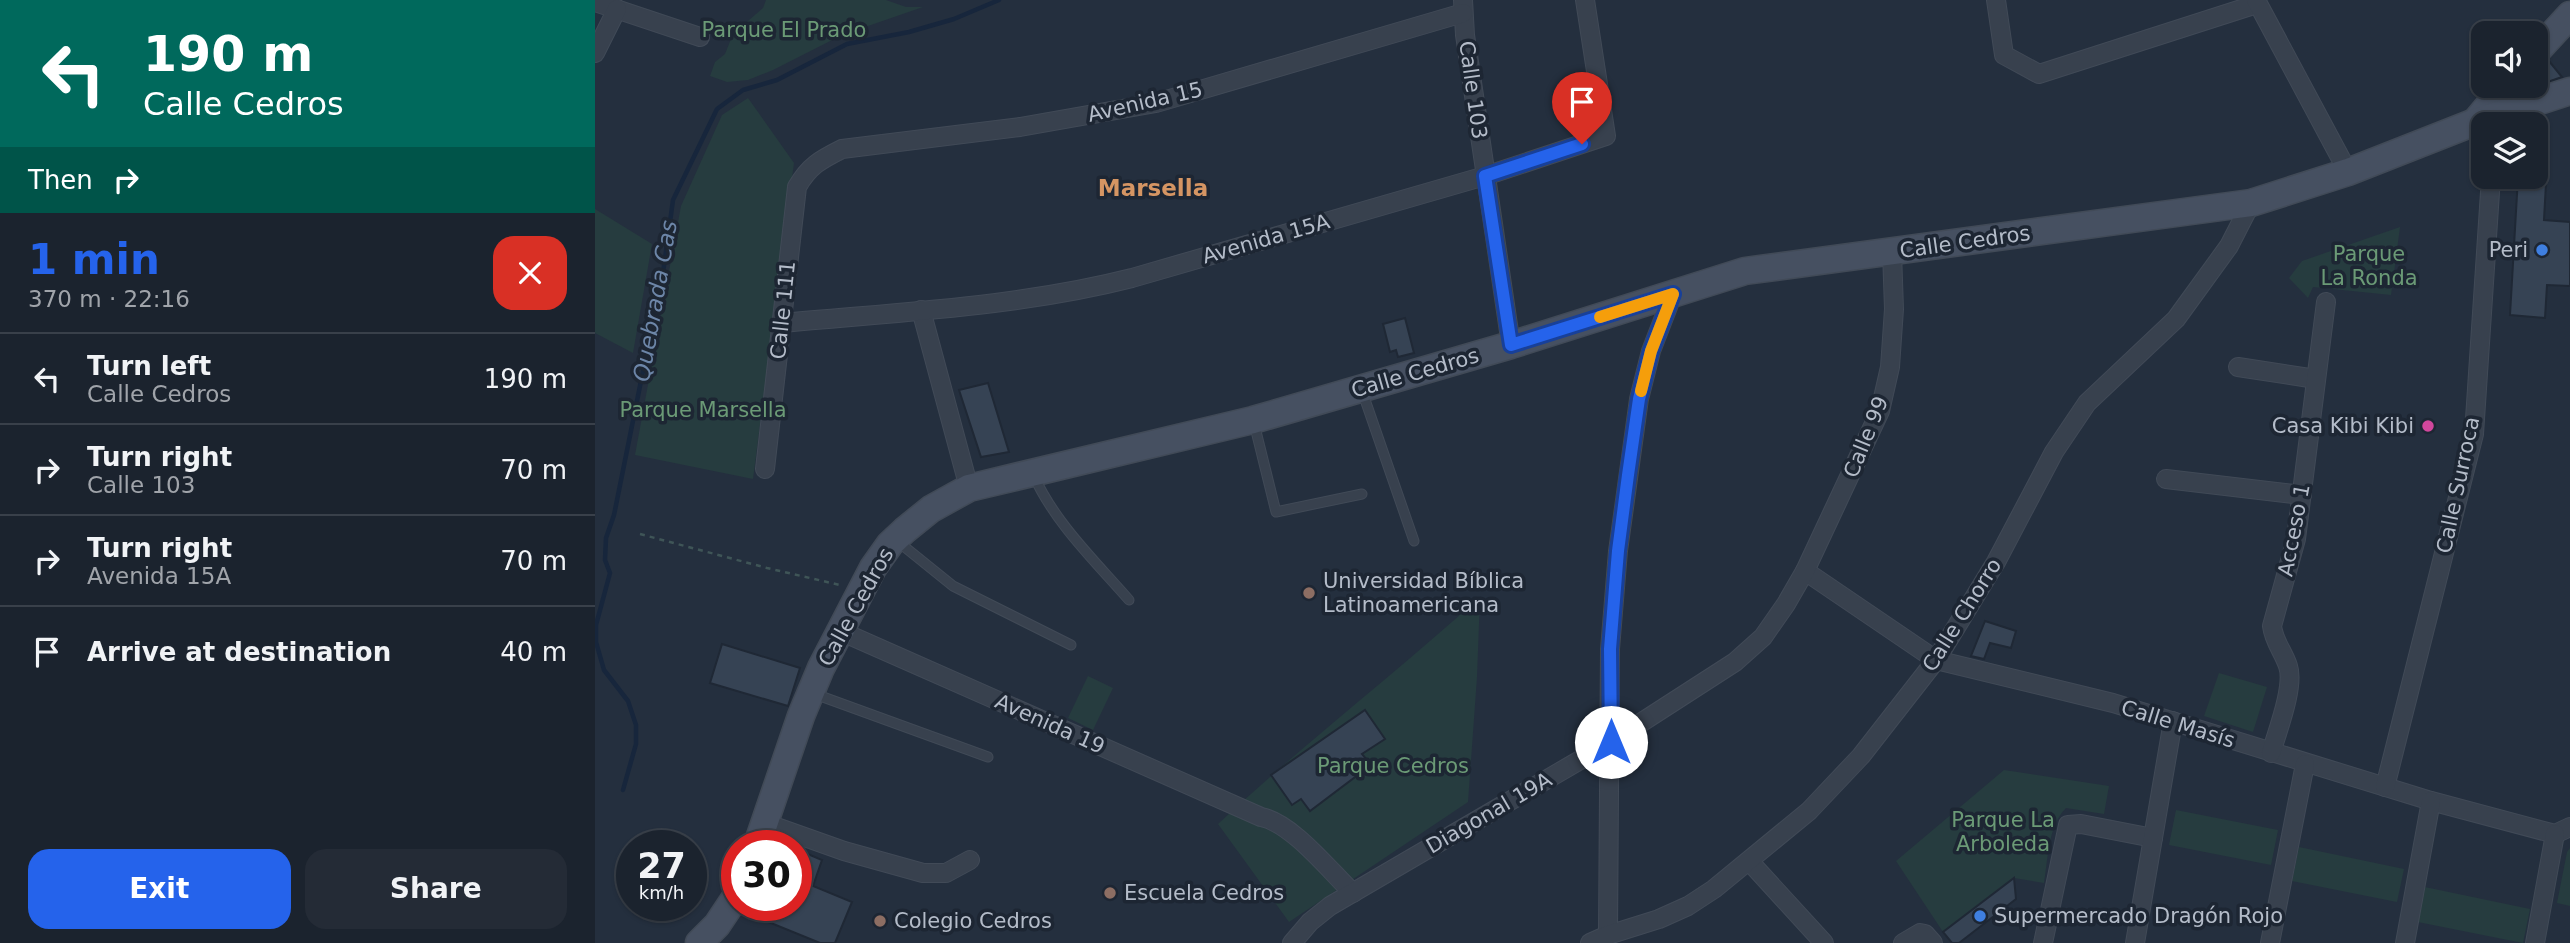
<!DOCTYPE html>
<html lang="en">
<head>
<meta charset="utf-8">
<style>
	body { margin:0; font-family:"DejaVu Sans",sans-serif; background:#242b36; color:#f1f3f6; height:100vh; display:flex; flex-direction:column; font-size:26px; white-space:nowrap }
	* { box-sizing:border-box; margin:0 }
	p { font-size:23px; color:#a0a4aa }
	.icon { flex:none; width:38px; height:38px; fill:none; stroke:currentColor; stroke-width:2; stroke-linecap:round; stroke-linejoin:round }
	.map { position:relative; flex:1; overflow:hidden }
	.sheet { display:flex; flex-direction:column; background:#1b232e; width:595px }
	.sheet>* { flex:none }
	.guide { background:#00695c; color:#fff; overflow:hidden }
	.controls { position:absolute; left:1876px; top:21px; display:grid; gap:14px }
	.controls a { display:grid; place-items:center; width:77px; height:77px; border-radius:14px; background:#1b232e; box-shadow:0 2px 5px #0004,0 0 0 2px #39404a; font-size:35px }
	.speed { position:absolute; left:21px; top:830px; display:flex; gap:14px; font-size:35px; font-weight:700; text-align:center }
	.speed>* { display:grid; place-content:center; width:91px; height:91px; border-radius:50%; background:#1b232e; box-shadow:0 2px 5px #0004,0 0 0 2px #39404a; line-height:1 }
	.speed small { font-size:18px; font-weight:400 }
	.speed .limit { border:10px solid #d22; background:#fff; color:#111 }
	.pin { position:absolute; display:grid; place-items:center; width:60px; height:60px; color:#fff; margin:-72px -30px; border-radius:50% 50% 50% 0; rotate:-45deg; box-shadow:0 0 7px #0007 }
	.pin .icon { rotate:45deg }
	.me { position:absolute; width:77px; margin:-38px; rotate:0deg; stroke-linejoin:round; filter:drop-shadow(0 0 5px #0008) }
	.turn { display:flex; align-items:center; gap:24px; height:147px; padding:0 28px; font-size:32px }
	.turn .icon { width:91px; height:91px; stroke-width:2.5 }
	.turn b { display:block; font-size:49px; line-height:60px }
	.then { display:flex; align-items:center; height:66px; padding:0 28px; background:#0003; gap:14px; font-size:26px }
	.round { display:grid; place-items:center; flex:none; width:74px; height:74px; border-radius:21px; background:#242b36 }
	.overview { display:flex; align-items:center; justify-content:space-between; height:119px; padding:0 28px }
	h1 { font-size:42px; font-weight:700; line-height:52px; color:#2563eb }
	.button { display:flex; gap:14px; margin-top:auto; padding:14px 28px }
	.button a { flex:1; height:80px; border-radius:21px; background:#2563eb; color:#fff; font-size:28px; font-weight:700; line-height:80px; text-align:center }
	.button a+a { background:#242b36; color:#f1f3f6 }
	ul { padding:0; list-style:none }
	li { display:flex; align-items:center; gap:21px; height:91px; padding:0 28px; border-top:2px solid #39404a }
	li div { flex:1 }
	li b { display:block; font-size:26px }
	li em { font-style:normal }
	main { display:flex; flex:1; min-height:0 }
	.map>svg:first-child { display:block }
	.green { fill:#263c3f }
	.lines { fill:none; stroke-linecap:round; stroke-linejoin:round }
	.stream { stroke:#17263c; stroke-width:4.5 }
	.building { fill:#364354; stroke:#1f2835; stroke-width:2 }
	.lane-casing { stroke:#414a57; stroke-width:11 }
	.street-casing { stroke:#414a57; stroke-width:20 }
	.secondary-casing { stroke:#414a57; stroke-width:29 }
	.path { stroke:#3f5557; stroke-width:2.5; stroke-dasharray:5 5; stroke-linecap:butt }
	.lane { stroke:#38414e; stroke-width:9 }
	.street { stroke:#38414e; stroke-width:18 }
	.secondary { stroke:#465061; stroke-width:26 }
	.route-casing { stroke:#184099; stroke-width:18 }
	.route { stroke:#2563eb; stroke-width:12 }
	.slow { stroke:#f59e0b; stroke-width:12 }
	.shop-dot { fill:#3f7fe0; stroke:#1d2633; stroke-width:2.5 }
	.hotel-dot { fill:#d1479c; stroke:#1d2633; stroke-width:2.5 }
	.education-dot { fill:#8d6e63; stroke:#1d2633; stroke-width:2.5 }
	.labels { text-anchor:middle; dominant-baseline:central; stroke-width:7; stroke-linejoin:round; paint-order:stroke }
	.park-label { font-size:21px; fill:#6b9a76; stroke:#1d2633 }
	.street-label { font-size:21px; fill:#b4bcc9; stroke:#1d2633 }
	.poi-label { font-size:21px; fill:#b4bcc9; stroke:#1d2633; text-anchor:start }
	.neighbourhood-label { font-size:23px; font-weight:bold; fill:#d59563; stroke:#1d2633 }
	.water-label { font-size:23px; font-style:italic; fill:#6d86a8; stroke:#1d2633 }
</style>
</head>
<body>
<main>
<section class="sheet">
<div class="guide">
<div class="turn"><svg class="icon" aria-label="left" viewBox="0 0 24 24"><path d="M17 20v-9H6M10 6l-5 5 5 5"/></svg><div><b>190 m</b>Calle Cedros</div></div>
<div class="then">Then<svg class="icon" aria-label="right" viewBox="0 0 24 24"><path d="M7 20v-9h11M14 6l5 5-5 5"/></svg></div>
</div>
<div class="overview"><div><h1>1 min</h1><p>370 m · 22:16</p></div><a class="round" style="background:#d93025;color:#fff"><svg class="icon" aria-label="close" viewBox="0 0 24 24"><path d="M6 6l12 12M18 6L6 18"/></svg></a></div>
<ul>
<li><svg class="icon" aria-label="left" viewBox="0 0 24 24"><path d="M17 20v-9H6M10 6l-5 5 5 5"/></svg><div><b>Turn left</b><p>Calle Cedros</p></div><em>190 m</em></li>
<li><svg class="icon" aria-label="right" viewBox="0 0 24 24"><path d="M7 20v-9h11M14 6l5 5-5 5"/></svg><div><b>Turn right</b><p>Calle 103</p></div><em>70 m</em></li>
<li><svg class="icon" aria-label="right" viewBox="0 0 24 24"><path d="M7 20v-9h11M14 6l5 5-5 5"/></svg><div><b>Turn right</b><p>Avenida 15A</p></div><em>70 m</em></li>
<li><svg class="icon" aria-label="arrive" viewBox="0 0 24 24"><path d="M6 21V4h12l-3 4 3 4H6"/></svg><div><b>Arrive at destination</b></div><em>40 m</em></li>
</ul>
<div class="button"><a>Exit</a><a>Share</a></div>
</section>
<div class="map">
<svg width="1975" height="943" viewBox="0 0 1975 943">
	<rect width="100%" height="100%" fill="#242f3e"/>
	<g class="green">
		<path d="M 171,0 L 291,0 L 311,7 L 328,7 L 247,35 L 178,70 L 153,80 L 132,82 L 115,76 L 120,62 L 130,54 L 138,34 L 168,8 Z"/>
		<path d="M 153,98 L 199,163 L 158,479 L 40,455 L 86,206 L 127,115 Z"/>
		<path d="M 0,209 L 57,244 L 38,353 L 0,333 Z"/>
		<path d="M 1805,227 L 1796,295 L 1718,287 L 1713,298 L 1694,278 L 1707,261 Z"/>
		<path d="M 885,597 L 882,677 L 873,802 L 694,922 L 623,824 C 707,745 799,675 885,597 Z"/>
		<path d="M 1624,673 L 1672,687 L 1658,732 L 1609,716 Z"/>
		<path d="M 493,676 L 518,688 L 498,730 L 473,718 Z"/>
		<path d="M 1409,770 L 1514,786 L 1509,814 L 1471,808 C 1453,825 1453,860 1449,883 L 1419,878 L 1348,932 L 1301,861 Z"/>
		<path d="M 1581,810 L 1683,830 L 1676,865 L 1574,845 Z"/>
		<path d="M 1704,847 L 1809,869 L 1802,902 L 1697,881 Z"/>
		<path d="M 1975,848 L 1975,906 L 1962,903 L 1972,852 Z"/>
		<path d="M 1825,886 L 1935,909 L 1928,943 L 1818,921 Z"/>
	</g>
	<g class="lines">
		<path class="stream" d="M 28,790 L 41,744 L 41,725 L 33,701 L 9,670 L 1,642 L 1,625 L 15,573 L 10,560 L 11,538 L 19,515 L 46,381 L 69,266 L 78,200 L 122,109 L 148,90 L 182,80 L 252,44 L 314,32 L 359,19 L 404,0"/>
	</g>
	<g class="building">
		<path d="M 1954,61 L 1967,77 L 1941,86 L 1941,68 Z"/>
		<path d="M 1954,128 L 1949,220 L 1975,222 L 1975,286 L 1952,285 L 1950,318 L 1915,315 L 1923,177 L 1941,177 L 1941,133 Z"/>
		<path d="M 810,318 L 819,353 L 803,357 L 801,350 L 795,352 L 788,324 Z"/>
		<path d="M 393,383 L 414,452 L 386,457 L 364,390 Z"/>
		<path d="M 1390,621 L 1421,631 L 1416,648 L 1395,643 L 1389,659 L 1376,656 Z"/>
		<path d="M 127,644 L 205,668 L 193,706 L 115,683 Z"/>
		<path d="M 770,710 L 790,739 L 767,754 L 776,765 L 715,811 L 706,799 L 697,805 L 676,775 Z"/>
		<path d="M 201,849 L 227,860 L 218,886 L 257,902 L 240,943 L 225,943 L 149,912 L 154,905 L 201,905 Z"/>
		<path d="M 1419,878 L 1421,899 L 1364,943 L 1357,943 L 1348,932 Z"/>
	</g>
	<g class="lines">
		<g class="lane-casing">
			<g id="lane">
				<path d="M 767,391 L 819,541"/>
				<path d="M 659,423 L 681,512 L 767,494"/>
				<path d="M 438,474 C 459,522 500,561 534,600"/>
				<path d="M 301,540 L 358,586 L 476,645"/>
				<path d="M 217,693 L 393,757"/>
			</g>
		</g>
		<g class="street-casing">
			<g id="street">
				<path d="M 868,0 L 870,35 L 916,345"/>
				<path d="M 1401,0 L 1409,55 L 1444,74 L 1662,4"/>
				<path d="M 1661,0 L 1753,172"/>
				<path d="M 0,2 L 105,37"/>
				<path d="M 0,53 L 22,9"/>
				<path d="M 326,310 L 374,488"/>
				<path d="M 187,323 C 303,312 423,307 537,278 L 890,176 L 1011,136 L 990,0"/>
				<path d="M 1643,367 L 1721,379"/>
				<path d="M 170,469 L 202,187 C 214,166 225,160 247,149 L 425,127 L 561,103 L 868,13"/>
				<path d="M 1571,479 L 1707,495"/>
				<path d="M 1210,571 L 1341,660 L 1518,703 L 1836,801 L 1960,834 L 1975,827"/>
				<path d="M 245,631 L 666,817 C 697,823 734,870 758,893"/>
				<path d="M 1676,753 C 1682,732 1700,686 1693,666 C 1688,651 1679,642 1677,626 L 1701,539 L 1731,302"/>
				<path d="M 1790,787 L 1879,434 L 1896,177"/>
				<path d="M 170,823 L 249,851 L 328,873 L 351,873 L 375,860"/>
				<path d="M 1154,861 L 1229,943"/>
				<path d="M 1013,935 L 1015,649 L 1023,551 L 1044,399 L 1056,351 L 1078,294"/>
				<path d="M 697,943 L 715,922 L 735,906 L 1016,742 L 1140,662 L 1168,637 L 1191,604 L 1210,571 L 1285,411 L 1295,367 L 1299,309 L 1297,252"/>
				<path d="M 995,943 L 1013,935 L 1064,919 L 1093,906 L 1119,889 L 1214,811 L 1266,756 L 1341,660 L 1401,562 L 1459,452 L 1492,403 L 1581,319 L 1634,246 L 1656,203"/>
				<path d="M 1308,943 L 1325,933 L 1330,934 L 1338,943"/>
				<path d="M 1448,943 L 1473,825 L 1486,824 L 1558,838"/>
				<path d="M 1540,943 L 1578,721"/>
				<path d="M 1675,943 L 1710,764"/>
				<path d="M 1810,943 L 1836,801"/>
				<path d="M 1940,943 L 1960,834"/>
			</g>
		</g>
		<g class="secondary-casing">
			<g id="secondary">
				<path d="M 1941,52 L 1975,15"/>
				<path d="M 1880,122 L 1910,86"/>
				<path d="M 162,845 L 206,716 L 226,668 L 278,568 L 295,544 L 310,530 L 336,509 L 374,488 L 658,420 L 916,345 L 1150,271 L 1656,203 L 1753,172 L 1880,122 L 1975,91"/>
				<path d="M 104,943 L 122,925 L 142,895"/>
			</g>
		</g>
		<path class="path" d="M 45,534 L 172,568 L 245,585"/>
		<use href="#lane" class="lane"/>
		<use href="#street" class="street"/>
		<use href="#secondary" class="secondary"/>
	</g>
	<g class="lines">
		<g class="route-casing">
			<path id="route" d="M 987,144 L 890,176 L 916,345 L 1078,294 L 1056,351 L 1044,399 L 1033,475 L 1023,551 L 1015,649 L 1016,742"/>
		</g>
		<use href="#route" class="route"/>
		<path class="slow" d="M 1005,317 L 1078,294 L 1056,351 L 1046,391"/>
	</g>
	<g class="shop-dot">
		<circle cx="1947" cy="250" r="7"/>
		<circle cx="1385" cy="916" r="7"/>
	</g>
	<circle class="hotel-dot" cx="1833" cy="426" r="7"/>
	<g class="education-dot">
		<circle cx="714" cy="593" r="7"/>
		<circle cx="515" cy="893" r="7"/>
		<circle cx="285" cy="921" r="7"/>
	</g>
	<g class="labels">
		<g class="park-label">
			<text x="189" y="30">Parque El Prado</text>
			<text x="1774" y="254">Parque<tspan x="1774" dy="24">La Ronda</tspan></text>
			<text x="108" y="410">Parque Marsella</text>
			<text x="798" y="766">Parque Cedros</text>
			<text x="1408" y="820">Parque La<tspan x="1408" dy="24">Arboleda</tspan></text>
		</g>
		<g class="street-label">
			<text transform="translate(878 90) rotate(82)">Calle 103</text>
			<text transform="translate(550 102) rotate(-13)">Avenida 15</text>
			<text transform="translate(671 239) rotate(-16)">Avenida 15A</text>
			<text transform="translate(1370 242) rotate(-8)">Calle Cedros</text>
			<text transform="translate(188 310) rotate(-84)">Calle 111</text>
			<text transform="translate(820 373) rotate(-16)">Calle Cedros</text>
			<text transform="translate(1271 437) rotate(-68)">Calle 99</text>
			<text transform="translate(1863 485) rotate(-78)">Calle Surroca</text>
			<text transform="translate(1699 530) rotate(-79)">Acceso 1</text>
			<text transform="translate(261 607) rotate(-61)">Calle Cedros</text>
			<text transform="translate(1367 615) rotate(-58)">Calle Chorro</text>
			<text transform="translate(455 724) rotate(24)">Avenida 19</text>
			<text transform="translate(1583 724) rotate(17)">Calle Masís</text>
			<text transform="translate(894 813) rotate(-30)">Diagonal 19A</text>
		</g>
		<g class="poi-label">
			<text x="1933" y="250" text-anchor="end">Peri</text>
			<text x="1819" y="426" text-anchor="end">Casa Kibi Kibi</text>
			<text x="728" y="581">Universidad Bíblica<tspan x="728" dy="24">Latinoamericana</tspan></text>
			<text x="529" y="893">Escuela Cedros</text>
			<text x="1399" y="916">Supermercado Dragón Rojo</text>
			<text x="299" y="921">Colegio Cedros</text>
		</g>
		<g class="neighbourhood-label">
			<text x="558" y="188">Marsella</text>
		</g>
		<g class="water-label">
			<text transform="translate(60 301) rotate(-80)">Quebrada Cas</text>
		</g>
	</g>
</svg>
<div class="controls">
<a><svg class="icon" aria-label="sound" viewBox="0 0 24 24"><path d="M4 9h4l5-4v14l-5-4H4zM17 9q2 3 0 6"/></svg></a>
<a><svg class="icon" aria-label="layers" viewBox="0 0 24 24"><path d="M12 4l9 5-9 5-9-5zM3 14l9 5 9-5"/></svg></a>
</div>
<div class="speed"><div>27<small>km/h</small></div><div class="limit">30</div></div>
<div class="pin" style="left:987px;top:144px;background:#d93025"><svg class="icon" aria-label="arrive" viewBox="0 0 24 24"><path d="M6 21V4h12l-3 4 3 4H6"/></svg></div>
<svg class="me" style="left:1016px;top:742px" viewBox="-20 -20 40 40"><circle r="19" fill="#fff"/><path d="M0-13L10 11 0 6-10 11z" fill="#2563eb"/></svg>
</div>
</main>
</body>
</html>
